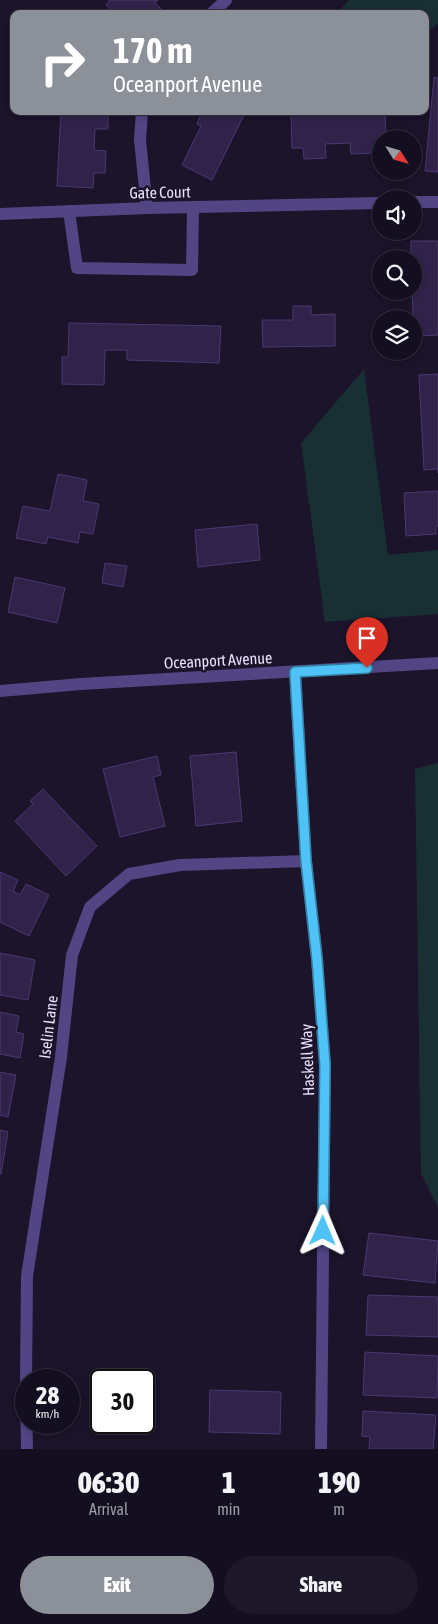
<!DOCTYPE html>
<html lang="en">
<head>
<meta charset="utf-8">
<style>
	body { margin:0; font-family:"Asap Condensed",sans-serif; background:#1d1829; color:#f1f3f6; height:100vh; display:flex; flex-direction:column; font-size:19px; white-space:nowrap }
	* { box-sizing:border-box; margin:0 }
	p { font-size:16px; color:#9d9ca5 }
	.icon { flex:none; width:28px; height:28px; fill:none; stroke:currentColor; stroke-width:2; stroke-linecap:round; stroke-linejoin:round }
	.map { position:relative; height:1449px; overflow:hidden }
	.panel { display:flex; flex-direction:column; background:#140f20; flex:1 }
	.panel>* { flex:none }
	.hud { position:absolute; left:10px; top:10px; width:419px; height:105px; border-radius:10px; box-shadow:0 2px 8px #0003,0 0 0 1px #332f3e; background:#8c9099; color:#fff; overflow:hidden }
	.needle { width:32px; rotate:127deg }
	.fabs { position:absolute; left:372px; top:130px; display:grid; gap:10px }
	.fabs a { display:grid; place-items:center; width:50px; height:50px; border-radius:50%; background:#140f20; box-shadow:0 2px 8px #0003,0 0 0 1px #332f3e; font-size:25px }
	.speed { position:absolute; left:15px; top:1369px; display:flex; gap:10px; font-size:25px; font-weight:700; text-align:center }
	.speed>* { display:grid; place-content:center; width:65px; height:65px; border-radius:50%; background:#140f20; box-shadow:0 2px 8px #0003,0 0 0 1px #332f3e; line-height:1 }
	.speed small { font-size:12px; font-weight:400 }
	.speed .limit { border:2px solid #111; border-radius:8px; background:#fff; color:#111 }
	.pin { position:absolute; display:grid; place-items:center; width:42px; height:42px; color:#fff; margin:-51px -21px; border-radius:50% 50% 50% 0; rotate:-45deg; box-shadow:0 0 5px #0007 }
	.pin .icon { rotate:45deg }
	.me { position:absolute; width:55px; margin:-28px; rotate:1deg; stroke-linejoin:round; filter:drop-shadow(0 0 4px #0008) }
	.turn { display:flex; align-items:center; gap:18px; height:105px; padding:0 20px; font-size:22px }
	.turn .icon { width:65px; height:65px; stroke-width:2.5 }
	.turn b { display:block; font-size:35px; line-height:42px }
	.eta { display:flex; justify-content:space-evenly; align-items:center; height:85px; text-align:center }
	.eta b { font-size:30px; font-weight:800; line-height:35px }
	.action { display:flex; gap:10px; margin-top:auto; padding:10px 20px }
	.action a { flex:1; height:58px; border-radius:30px; background:#8c9099; color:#fff; font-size:20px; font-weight:800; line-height:58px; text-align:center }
	.action a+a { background:#1d1829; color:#f1f3f6 }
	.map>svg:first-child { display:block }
	.green { fill:#183033 }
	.building { fill:#302249; stroke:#4c3772 }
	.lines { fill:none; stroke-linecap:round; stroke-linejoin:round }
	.minor { stroke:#514584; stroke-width:12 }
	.route-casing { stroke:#337fa1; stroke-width:12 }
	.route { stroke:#4fc3f7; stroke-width:9 }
	.labels { text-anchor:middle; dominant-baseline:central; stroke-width:5; stroke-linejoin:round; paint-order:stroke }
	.street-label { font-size:16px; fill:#e8e0fc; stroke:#1b142a }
</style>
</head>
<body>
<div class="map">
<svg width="438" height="1449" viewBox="0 0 438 1449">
	<rect width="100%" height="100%" fill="#1b142a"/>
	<g class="green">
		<path d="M 349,0 L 438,0 L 438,23 L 425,35 L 425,14 L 336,14 Z"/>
		<path d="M 364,369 L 388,555 L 438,550 L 438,614 L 325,622 L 301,443 Z"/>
		<path d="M 438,763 L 438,1208 L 421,1173 L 415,769 Z"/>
	</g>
	<g class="building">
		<path d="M 110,0 L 158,0 L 155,3 L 161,9 L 156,14 L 115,14 L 106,5 Z"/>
		<path d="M 434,77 L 438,78 L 438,172 L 425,171 Z"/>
		<path d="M 61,111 L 108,111 L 108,129 L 95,129 L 94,150 L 106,151 L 105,173 L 94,173 L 93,188 L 57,186 Z"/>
		<path d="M 202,111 L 246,111 L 212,180 L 182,165 L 201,126 L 197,124 Z"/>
		<path d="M 291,111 L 385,111 L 386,139 L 376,141 L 376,153 L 351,154 L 350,143 L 325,144 L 326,158 L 304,159 L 303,148 L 292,148 Z"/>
		<path d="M 411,241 L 438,241 L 438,335 L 414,336 L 412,291 L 414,291 L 414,259 L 411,259 Z"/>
		<path d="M 293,306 L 311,306 L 311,315 L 335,314 L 335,346 L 263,347 L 262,320 L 293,320 Z"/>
		<path d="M 69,323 L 221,326 L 219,363 L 127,360 L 127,350 L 105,350 L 104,385 L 62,384 L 62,357 L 68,357 Z"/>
		<path d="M 438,374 L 438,473 L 438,469 L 424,470 L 419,375 Z"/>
		<path d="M 58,474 L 87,480 L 83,501 L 99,504 L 93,534 L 80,532 L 78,543 L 48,537 L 46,544 L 16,538 L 23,506 L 50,511 Z"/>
		<path d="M 438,491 L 438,526 L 436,527 L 436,534 L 406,536 L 404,493 Z"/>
		<path d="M 257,524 L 260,560 L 198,567 L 195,530 Z"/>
		<path d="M 105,563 L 127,566 L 123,587 L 102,583 Z"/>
		<path d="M 15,577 L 65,588 L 57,623 L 8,612 Z"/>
		<path d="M 236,752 L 242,821 L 196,826 L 190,756 Z"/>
		<path d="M 157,756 L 161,775 L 153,777 L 165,826 L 120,837 L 103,769 Z"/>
		<path d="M 43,789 L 97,846 L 66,876 L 15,821 L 33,804 L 30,801 Z"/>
		<path d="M 0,872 L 18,880 L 13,891 L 20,895 L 26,884 L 49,895 L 29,936 L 0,922 Z"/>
		<path d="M 0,953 L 35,960 L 28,1000 L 0,995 Z"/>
		<path d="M 0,1012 L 19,1016 L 16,1032 L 24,1034 L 20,1058 L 0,1054 Z"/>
		<path d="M 0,1072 L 16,1075 L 8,1117 L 0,1115 Z"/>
		<path d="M 0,1130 L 8,1132 L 1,1174 L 0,1174 Z"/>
		<path d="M 369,1233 L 438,1241 L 435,1283 L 363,1275 Z"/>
		<path d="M 368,1295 L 438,1297 L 438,1337 L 366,1335 Z"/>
		<path d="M 365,1352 L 438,1356 L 437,1398 L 363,1395 Z"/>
		<path d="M 210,1390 L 281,1392 L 280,1434 L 209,1432 Z"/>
		<path d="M 363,1411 L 436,1415 L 433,1449 L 369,1449 L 370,1437 L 362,1436 Z"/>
	</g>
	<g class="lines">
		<g class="minor">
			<path d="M 211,14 L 226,0"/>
			<path d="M 142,111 L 140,140 L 147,208"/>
			<path d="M 414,202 L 438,202"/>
			<path d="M 69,211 L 77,268 L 192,270 L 193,208"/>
			<path d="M 0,214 L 147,208 L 381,203"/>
			<path d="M 295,672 L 306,861 L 317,959 L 325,1065 L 321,1449"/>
			<path d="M 0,691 L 81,684 L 438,663"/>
			<path d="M 26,1380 L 27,1276 L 61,1057 L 72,955 L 90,907 L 129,874 L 180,865 L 306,861"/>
			<path d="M 26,1392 L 27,1449"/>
		</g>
	</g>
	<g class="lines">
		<g class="route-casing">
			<path id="route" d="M 323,1231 L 325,1065 L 317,959 L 306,861 L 295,672 L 367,668"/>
		</g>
		<use href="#route" class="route"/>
	</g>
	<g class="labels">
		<g class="street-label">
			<text transform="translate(160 192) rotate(-1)">Gate Court</text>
			<text transform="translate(218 660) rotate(-3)">Oceanport Avenue</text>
			<text transform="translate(48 1027) rotate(-83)">Iselin Lane</text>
			<text transform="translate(307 1060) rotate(-92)">Haskell Way</text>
		</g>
	</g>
</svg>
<div class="fabs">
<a><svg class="needle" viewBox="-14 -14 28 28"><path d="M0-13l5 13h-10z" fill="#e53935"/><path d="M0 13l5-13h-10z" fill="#9d9ca5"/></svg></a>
<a><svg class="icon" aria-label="sound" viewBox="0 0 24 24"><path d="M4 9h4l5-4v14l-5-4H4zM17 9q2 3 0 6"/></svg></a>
<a><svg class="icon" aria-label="search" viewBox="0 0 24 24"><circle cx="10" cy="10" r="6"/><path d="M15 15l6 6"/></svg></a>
<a><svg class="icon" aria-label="layers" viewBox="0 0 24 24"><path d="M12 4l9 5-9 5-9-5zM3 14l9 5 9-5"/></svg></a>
</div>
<div class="speed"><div>28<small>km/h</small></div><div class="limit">30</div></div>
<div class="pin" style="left:367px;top:668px;background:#d93025"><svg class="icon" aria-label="arrive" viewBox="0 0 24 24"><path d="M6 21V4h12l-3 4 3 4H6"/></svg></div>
<svg class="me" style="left:323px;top:1231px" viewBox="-20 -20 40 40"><path d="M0-17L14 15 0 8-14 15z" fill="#4fc3f7" stroke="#fff" stroke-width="4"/></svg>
<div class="hud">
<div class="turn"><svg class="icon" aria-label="right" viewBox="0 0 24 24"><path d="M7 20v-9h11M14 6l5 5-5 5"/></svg><div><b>170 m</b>Oceanport Avenue</div></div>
</div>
</div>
<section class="panel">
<div class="eta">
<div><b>06:30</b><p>Arrival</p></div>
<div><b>1</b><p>min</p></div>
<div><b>190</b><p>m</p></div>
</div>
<div class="action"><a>Exit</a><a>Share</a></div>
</section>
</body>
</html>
